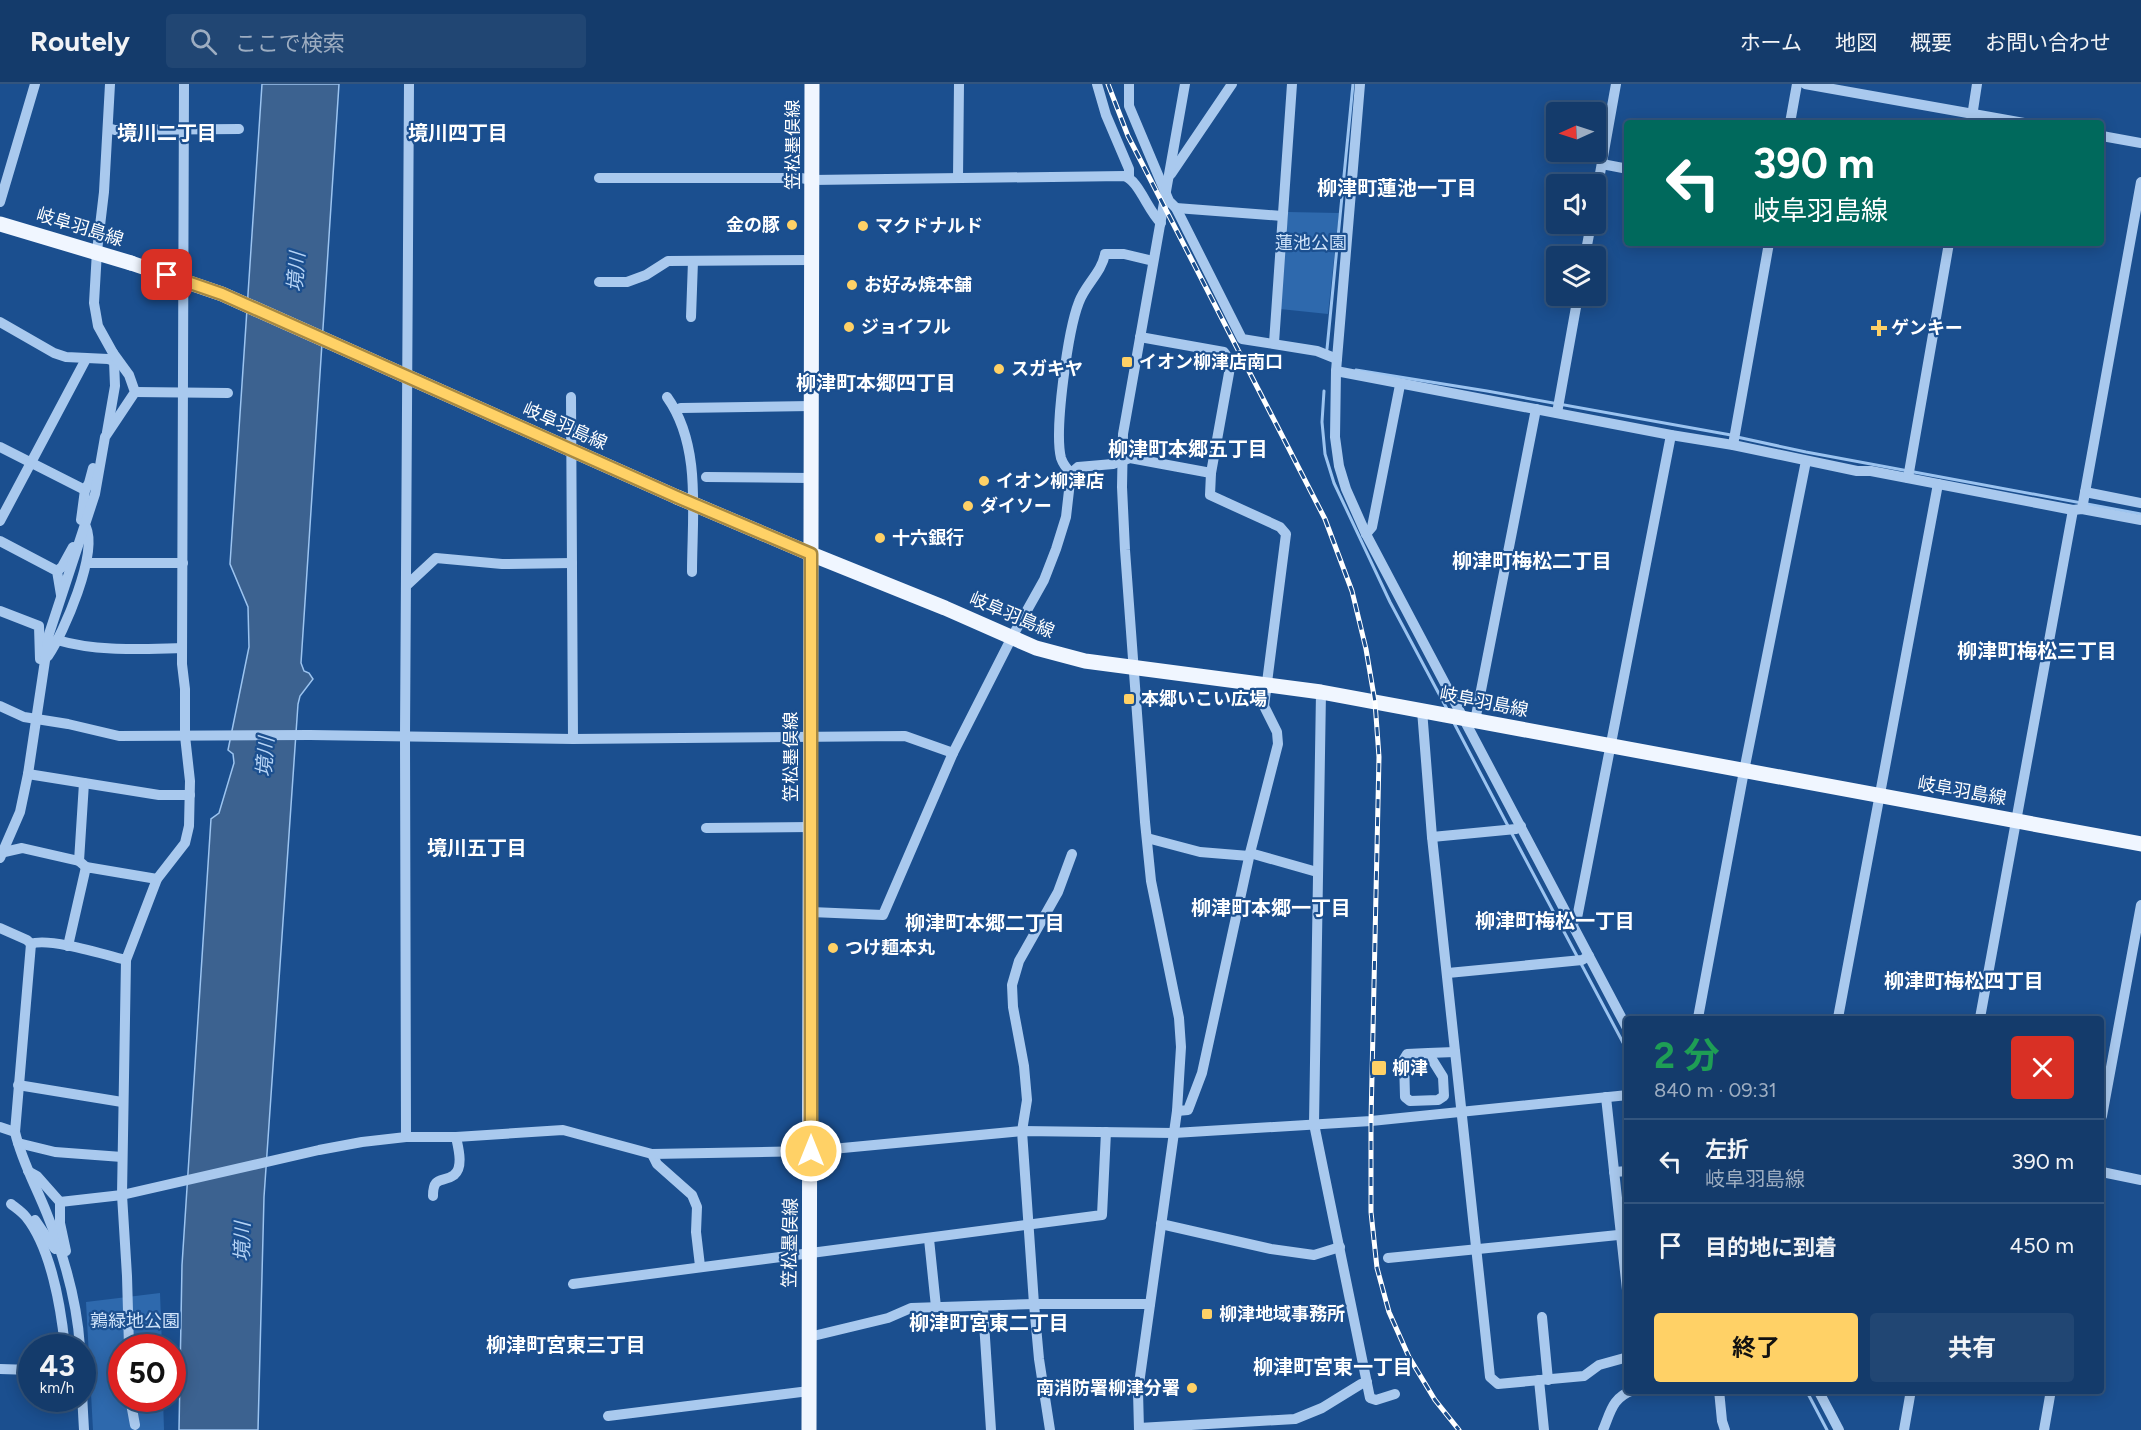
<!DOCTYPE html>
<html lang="ja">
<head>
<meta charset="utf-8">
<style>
	body { margin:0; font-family:Figtree,"Noto Sans JP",sans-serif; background:#214673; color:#f1f3f6; height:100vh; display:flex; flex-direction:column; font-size:22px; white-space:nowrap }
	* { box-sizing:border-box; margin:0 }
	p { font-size:20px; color:#9dadc1 }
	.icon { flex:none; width:33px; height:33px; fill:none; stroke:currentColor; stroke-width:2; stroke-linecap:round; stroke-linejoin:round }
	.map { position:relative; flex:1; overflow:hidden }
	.side { position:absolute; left:1624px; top:932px; width:480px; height:378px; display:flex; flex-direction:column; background:#143b6b; border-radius:6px; box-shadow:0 3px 15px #0003,0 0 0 2px #33557e }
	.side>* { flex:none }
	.top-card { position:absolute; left:1624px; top:36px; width:480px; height:126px; border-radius:6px; box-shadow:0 3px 15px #0003,0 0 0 2px #33557e; background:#00695c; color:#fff; overflow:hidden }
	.needle { width:39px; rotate:267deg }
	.fabs { position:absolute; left:1546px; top:18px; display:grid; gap:12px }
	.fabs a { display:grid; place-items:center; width:60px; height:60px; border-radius:6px; background:#143b6b; box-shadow:0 3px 15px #0003,0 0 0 2px #33557e; font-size:30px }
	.speed { position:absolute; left:18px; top:1250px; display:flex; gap:12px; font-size:30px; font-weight:700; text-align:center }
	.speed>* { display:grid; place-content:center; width:78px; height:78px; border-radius:50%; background:#143b6b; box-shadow:0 3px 15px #0003,0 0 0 2px #33557e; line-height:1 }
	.speed small { font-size:15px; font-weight:400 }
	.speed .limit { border:9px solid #d22; background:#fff; color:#111 }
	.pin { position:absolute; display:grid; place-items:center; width:51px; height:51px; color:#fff; margin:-26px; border-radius:12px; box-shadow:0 3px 9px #0006 }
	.me { position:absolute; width:66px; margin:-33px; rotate:0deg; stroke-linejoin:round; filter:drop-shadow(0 0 4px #0008) }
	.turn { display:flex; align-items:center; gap:21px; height:126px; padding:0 30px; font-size:27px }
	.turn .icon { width:78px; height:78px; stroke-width:2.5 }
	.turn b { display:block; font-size:42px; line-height:51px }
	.round { display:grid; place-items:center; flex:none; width:63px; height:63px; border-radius:6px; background:#214673 }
	.head { display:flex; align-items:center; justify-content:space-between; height:102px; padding:0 30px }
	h1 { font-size:36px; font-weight:700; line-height:45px; color:#1e9e55 }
	.cta { display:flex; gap:12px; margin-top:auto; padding:12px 30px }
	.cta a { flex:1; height:69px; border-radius:6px; background:#ffd166; color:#111; font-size:24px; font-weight:700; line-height:69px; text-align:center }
	.cta a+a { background:#214673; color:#f1f3f6 }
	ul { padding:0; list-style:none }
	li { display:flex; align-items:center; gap:18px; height:84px; padding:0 30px; border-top:2px solid #33557e }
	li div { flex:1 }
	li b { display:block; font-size:22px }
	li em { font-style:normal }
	header { display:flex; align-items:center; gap:36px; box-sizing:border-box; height:84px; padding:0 30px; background:#143b6b; border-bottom:2px solid #33557e }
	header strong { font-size:28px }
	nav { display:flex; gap:33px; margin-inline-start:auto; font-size:21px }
	.search { width:420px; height:54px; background:#214673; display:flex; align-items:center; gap:15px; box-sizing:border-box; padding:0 21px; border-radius:6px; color:#9dadc1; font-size:22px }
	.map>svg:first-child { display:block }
	.green { fill:#2e69ad }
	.water { fill:#3c6290; stroke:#9cc4f0; stroke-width:1.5 }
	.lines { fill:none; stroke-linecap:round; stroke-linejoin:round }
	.stream { stroke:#9cc4f0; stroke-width:3 }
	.minor { stroke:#a9c9ee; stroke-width:10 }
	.major { stroke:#f0f6ff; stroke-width:15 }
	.rail-casing { stroke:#fff; stroke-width:5 }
	.rail { stroke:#1b4f8f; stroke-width:3; stroke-dasharray:9; stroke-linecap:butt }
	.major-bridge { stroke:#f0f6ff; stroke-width:15 }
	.route-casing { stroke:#a68842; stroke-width:15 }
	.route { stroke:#ffd166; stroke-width:10 }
	.poi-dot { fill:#ffd166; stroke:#1b4f8f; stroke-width:2 }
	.labels { text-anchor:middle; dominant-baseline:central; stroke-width:4.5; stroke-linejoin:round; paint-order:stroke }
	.street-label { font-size:18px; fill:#fff; stroke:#1b4f8f }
	.poi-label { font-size:18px; font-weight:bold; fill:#fff; stroke:#1b4f8f; text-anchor:start }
	.park-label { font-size:18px; fill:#cfe3fa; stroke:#1b4f8f }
	.neighbourhood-label { font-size:20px; font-weight:bold; fill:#fff; stroke:#1b4f8f }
	.water-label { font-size:20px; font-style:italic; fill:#b5d3f5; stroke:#1b4f8f }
</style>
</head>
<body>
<header>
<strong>Routely</strong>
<div class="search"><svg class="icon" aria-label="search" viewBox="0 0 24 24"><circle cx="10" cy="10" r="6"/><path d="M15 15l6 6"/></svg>ここで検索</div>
<nav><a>ホーム</a><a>地図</a><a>概要</a><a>お問い合わせ</a></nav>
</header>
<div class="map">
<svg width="2141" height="1346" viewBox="0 0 2141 1346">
	<rect width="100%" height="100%" fill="#1b4f8f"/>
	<g class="green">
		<path d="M 1288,128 L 1339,129 L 1328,230 L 1280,225 Z"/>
		<path d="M 160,1209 L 162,1263 L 122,1263 L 122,1314 L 163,1314 L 164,1346 L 93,1346 L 86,1218 Z"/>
	</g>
	<path class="water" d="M 262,0 L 339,0 L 301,579 L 304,587 L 309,589 L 313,595 L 300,612 L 298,620 L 264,1113 L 258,1346 L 179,1346 L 182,1181 L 211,735 L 219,729 L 234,679 L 233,670 L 228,666 L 249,563 L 248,523 L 230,480 Z"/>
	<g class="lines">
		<g class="stream">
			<path d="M 1327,265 L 1353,0"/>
			<path d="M 1356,286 L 1487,307 L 1731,351"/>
			<path d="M 1324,307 L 1322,338 L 1325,370 L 1334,399 L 1390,518 L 1447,625"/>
			<path d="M 1737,353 L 1806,368 L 2141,430"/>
			<path d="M 1454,639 L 1508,742"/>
			<path d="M 1511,748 L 1628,968"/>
			<path d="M 1806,1306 L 1827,1346"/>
		</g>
		<g class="minor">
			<path d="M 1097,0 L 1106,31 L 1129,85 L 1129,93"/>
			<path d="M 1129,0 L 1129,22 L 1169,117 L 1176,124 L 1242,255 L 1317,267 L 1337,275"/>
			<path d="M 1360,0 L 1336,287 L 1335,353 L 1339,382 L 1346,405 L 1366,450 L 1628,946"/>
			<path d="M 1805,0 L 2024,39"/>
			<path d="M 1790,39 L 1797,0"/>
			<path d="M 1971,39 L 1977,0"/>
			<path d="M 108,44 L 115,46 L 239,45"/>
			<path d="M 2102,52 L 2141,59"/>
			<path d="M 1602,80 L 1628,85"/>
			<path d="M 1171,90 L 1232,0"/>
			<path d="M 599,94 L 801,94 L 812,96 L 1124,92 C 1138,95 1148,127 1161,139"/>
			<path d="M 958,94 L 959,0"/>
			<path d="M 1596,112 L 1616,0"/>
			<path d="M 0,118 L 35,0"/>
			<path d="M 1176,124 L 1282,132"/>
			<path d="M 1585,172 L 1591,140"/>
			<path d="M 599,198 L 627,198 L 646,191 L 668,177 L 812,176"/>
			<path d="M 691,233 L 693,177"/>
			<path d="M 0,238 L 54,269 L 66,273 L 108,275 L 114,277"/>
			<path d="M 1140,253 L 1224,268 L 1231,278 L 1211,389 L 1210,411 L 1280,443 L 1286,450 L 1264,622 L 1277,648 L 1278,660 L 1250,769 L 1202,989 L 1188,1026 L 1177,1027"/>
			<path d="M 1274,259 L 1292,0"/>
			<path d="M 1336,287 L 1671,351 L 1733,361 L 1857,387 L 1871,387 L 2073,426 L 2082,425 L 2141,436"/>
			<path d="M 135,308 L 228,309"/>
			<path d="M 571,313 L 573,655"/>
			<path d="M 667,313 C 702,362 692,431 692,488"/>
			<path d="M 676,326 L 681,324 L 811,322"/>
			<path d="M 1557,329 L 1578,212"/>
			<path d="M 107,348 L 115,302 L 114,277 L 113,269 L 98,242 L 94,219 L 97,167 L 104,108 L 110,0"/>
			<path d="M 1733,361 L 1769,159"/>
			<path d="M 0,363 L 85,406 L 89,399 L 93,384"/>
			<path d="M 1071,389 C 1067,385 1063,380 1061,374 C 1054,346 1068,246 1079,218 C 1085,201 1102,188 1105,170 L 1124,170 L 1153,177"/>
			<path d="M 706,393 L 811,394"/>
			<path d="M 1908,394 L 1949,159"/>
			<path d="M 2085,408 L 2141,419"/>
			<path d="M 2082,425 L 2141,98"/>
			<path d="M 81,436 L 85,406"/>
			<path d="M 0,437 L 86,275"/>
			<path d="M 1366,450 L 1372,443 L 1400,301"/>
			<path d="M 0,457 L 57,487 L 61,511"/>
			<path d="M 88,479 L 183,479"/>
			<path d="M 57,487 L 62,483 L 73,463"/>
			<path d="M 407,501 L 436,474 L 502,480 L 572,479"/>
			<path d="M 0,527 L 39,542 L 40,575"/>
			<path d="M 57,556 C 98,568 140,565 182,564"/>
			<path d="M 48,572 C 64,548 98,470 86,443"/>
			<path d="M 1321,608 L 1314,1040 L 1370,1314 L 1376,1316 L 1395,1310"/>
			<path d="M 0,622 L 24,633 L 68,640 L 119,652 L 310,651 L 573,655 L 905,652 L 953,669"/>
			<path d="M 1422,626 L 1432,753 L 1490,1293 L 1498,1300 L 1584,1292 L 1599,1281 L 1628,1273"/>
			<path d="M 1475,637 L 1536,325"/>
			<path d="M 28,690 L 159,711 L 190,711"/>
			<path d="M 84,699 L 79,777 L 86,783"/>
			<path d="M 706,744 L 811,743"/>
			<path d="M 1432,753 L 1516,745 L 1521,742"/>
			<path d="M 1147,754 L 1200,768 L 1249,772"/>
			<path d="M 0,769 L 22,764 L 79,777"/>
			<path d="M 1250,769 L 1317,788"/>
			<path d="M 0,774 L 20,728 L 28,690 L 49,550 L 95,410 L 105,353 L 135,308 L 129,291 L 113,269"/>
			<path d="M 811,828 L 883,831 L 953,669 L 1012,553 L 1044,496 L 1056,465 L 1066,433 L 1071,389 L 1078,383 L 1113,380 L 1130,374 L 1211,389"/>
			<path d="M 1572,840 L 1577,834 L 1671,351"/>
			<path d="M 0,844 L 27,856 L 31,860 L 15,1048 C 22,1078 36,1102 47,1130 C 64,1172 77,1217 80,1263"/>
			<path d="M 31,860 C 48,853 106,871 126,876"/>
			<path d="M 68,862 L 86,783 L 157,795"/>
			<path d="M 1448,889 L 1582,876 L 1589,872"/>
			<path d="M 1698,934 L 1744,687 L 1806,377"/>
			<path d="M 1838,934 L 1938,400"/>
			<path d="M 1980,934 L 2073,426"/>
			<path d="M 1428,969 L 1407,970 L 1404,975 L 1405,1013 L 1410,1017 L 1438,1016 L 1444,1012 L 1443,993 L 1428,969 L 1455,968"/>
			<path d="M 18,1001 L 122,1018"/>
			<path d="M 1606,1013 L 1628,1215"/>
			<path d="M 2102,1032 L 2141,821"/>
			<path d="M 0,1043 L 15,1048"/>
			<path d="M 406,1053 L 405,652 L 409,0"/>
			<path d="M 18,1059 L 55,1068 L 122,1073"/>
			<path d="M 652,1070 L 657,1080 L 692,1111 L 697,1123 L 696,1148 L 700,1182"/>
			<path d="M 28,1087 L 37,1092 L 60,1118 L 60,1139 L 66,1167"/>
			<path d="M 1614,1088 L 1628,1087"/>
			<path d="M 2102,1088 L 2141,1096"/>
			<path d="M 433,1112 C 433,1091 443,1099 454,1091 C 464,1083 458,1063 456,1053"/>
			<path d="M 60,1118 L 122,1111 L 319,1066 L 362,1058 L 406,1053 L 456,1053 L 563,1046 L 652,1070 L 811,1067 L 1022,1047 L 1174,1049 L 1371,1037 L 1628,1011"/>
			<path d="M 11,1120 C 16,1124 22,1128 26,1133 C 51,1164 61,1224 65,1263"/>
			<path d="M 35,1136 L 55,1165"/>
			<path d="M 1161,1140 L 1271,1165 L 1314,1171 L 1340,1163"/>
			<path d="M 929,1155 L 936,1223"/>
			<path d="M 1388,1174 L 1628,1150"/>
			<path d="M 573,1200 L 1102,1131 L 1106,1048"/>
			<path d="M 983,1223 L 991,1346"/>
			<path d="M 1542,1233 L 1548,1296"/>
			<path d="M 809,1253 L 888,1234 L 911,1224 L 1034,1220 L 1150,1220"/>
			<path d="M 129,1263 L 127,1192 L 122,1111 L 126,876 L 157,795 L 185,759 L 189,742 L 190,697 L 185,652 L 185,605 L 182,580 L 184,0"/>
			<path d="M 0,1285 L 32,1286"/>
			<path d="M 1539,1296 L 1544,1346"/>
			<path d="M 1719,1306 L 1722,1337 L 1725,1346"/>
			<path d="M 1818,1306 L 1839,1346"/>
			<path d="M 82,1310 L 84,1346"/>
			<path d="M 130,1314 L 135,1341"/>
			<path d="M 608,1332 L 809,1307"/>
			<path d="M 1139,1344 L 1295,1335 L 1322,1324 L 1361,1300 L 1367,1298"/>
			<path d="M 1050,1346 L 1039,1275 L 1034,1220 L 1022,1047 L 1027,1016 L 1024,982 L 1013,923 L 1012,901 L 1019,877 L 1058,808 L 1072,770"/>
			<path d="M 1139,1346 L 1138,1307 L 1177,1027 L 1181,963 L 1179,934 L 1151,797 L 1145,738 L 1125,466 L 1122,403 L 1123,350 L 1185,0"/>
			<path d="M 1603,1346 C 1611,1327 1612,1314 1633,1306"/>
			<path d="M 1904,1346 L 1911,1306"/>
			<path d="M 2044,1346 L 2051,1306"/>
		</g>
		<g class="major">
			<path d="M 0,140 L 131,179"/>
			<path d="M 677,413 L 811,470 L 945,524 L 1036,564 L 1085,577 L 1321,608 L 2141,760"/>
			<path d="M 809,1346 L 812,0"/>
		</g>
		<g class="rail-casing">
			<path id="rail" d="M 1108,0 L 1128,52 L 1325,435 L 1352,507 L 1366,565 L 1375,618 L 1379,673 L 1371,1037 L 1371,1128 L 1377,1184 L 1389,1228 L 1409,1273 L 1435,1316 L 1459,1346"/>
		</g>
		<use href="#rail" class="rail"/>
		<path class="major-bridge" d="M 131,179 L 222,210 L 677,413"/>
	</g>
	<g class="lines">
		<g class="route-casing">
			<path id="route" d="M 167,191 L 222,210 L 677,413 L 811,470 L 811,1067"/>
		</g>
		<use href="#route" class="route"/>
	</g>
	<g class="poi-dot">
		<circle cx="792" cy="141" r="6"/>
		<circle cx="863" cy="142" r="6"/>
		<circle cx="852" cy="201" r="6"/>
		<circle cx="849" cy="243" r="6"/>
		<path d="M1876 235h6v6h6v6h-6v6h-6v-6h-6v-6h6z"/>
		<rect x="1121" y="272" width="12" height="12" rx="3"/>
		<circle cx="999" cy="285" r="6"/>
		<circle cx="984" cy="397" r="6"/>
		<circle cx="968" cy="422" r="6"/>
		<circle cx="880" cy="454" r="6"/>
		<rect x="1123" y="609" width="12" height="12" rx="3"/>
		<circle cx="833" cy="864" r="6"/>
		<rect x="1371" y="976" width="16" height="16" rx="3"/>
		<rect x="1201" y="1224" width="12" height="12" rx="3"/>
		<circle cx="1192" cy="1304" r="6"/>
	</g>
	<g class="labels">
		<g class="street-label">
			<text transform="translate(793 61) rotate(-90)">笠松墨俣線</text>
			<text transform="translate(80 143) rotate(17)">岐阜羽島線</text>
			<text transform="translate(565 342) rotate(24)">岐阜羽島線</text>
			<text transform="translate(1012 531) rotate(23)">岐阜羽島線</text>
			<text transform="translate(1484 618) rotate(11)">岐阜羽島線</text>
			<text transform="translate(791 673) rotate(-90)">笠松墨俣線</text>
			<text transform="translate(1962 707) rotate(10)">岐阜羽島線</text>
			<text transform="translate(790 1159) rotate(-89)">笠松墨俣線</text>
		</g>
		<g class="poi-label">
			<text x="780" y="141" text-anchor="end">金の豚</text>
			<text x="875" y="142">マクドナルド</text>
			<text x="864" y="201">お好み焼本舗</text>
			<text x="861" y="243">ジョイフル</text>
			<text x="1891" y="244">ゲンキー</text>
			<text x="1139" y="278">イオン柳津店南口</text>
			<text x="1011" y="285">スガキヤ</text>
			<text x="996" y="397">イオン柳津店</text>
			<text x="980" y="422">ダイソー</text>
			<text x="892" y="454">十六銀行</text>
			<text x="1141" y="615">本郷いこい広場</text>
			<text x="845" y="864">つけ麺本丸</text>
			<text x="1392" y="984">柳津</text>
			<text x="1219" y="1230">柳津地域事務所</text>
			<text x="1180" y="1304" text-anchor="end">南消防署柳津分署</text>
		</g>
		<g class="park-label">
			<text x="1311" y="159">蓮池公園</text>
			<text x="135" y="1237">鶉緑地公園</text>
		</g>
		<g class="neighbourhood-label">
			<text x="167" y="49">境川二丁目</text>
			<text x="458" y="49">境川四丁目</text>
			<text x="1397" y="104">柳津町蓮池一丁目</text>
			<text x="876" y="299">柳津町本郷四丁目</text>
			<text x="1188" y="365">柳津町本郷五丁目</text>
			<text x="1532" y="477">柳津町梅松二丁目</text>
			<text x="2037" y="567">柳津町梅松三丁目</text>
			<text x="477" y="764">境川五丁目</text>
			<text x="1271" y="824">柳津町本郷一丁目</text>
			<text x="1555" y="837">柳津町梅松一丁目</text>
			<text x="985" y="839">柳津町本郷二丁目</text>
			<text x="1964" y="897">柳津町梅松四丁目</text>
			<text x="989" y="1239">柳津町宮東二丁目</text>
			<text x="566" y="1261">柳津町宮東三丁目</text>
			<text x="1333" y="1283">柳津町宮東一丁目</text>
		</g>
		<g class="water-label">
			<text transform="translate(296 188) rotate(-86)">境川</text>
			<text transform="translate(265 673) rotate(-86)">境川</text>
			<text transform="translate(242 1158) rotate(-89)">境川</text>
		</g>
	</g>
</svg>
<div class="fabs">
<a><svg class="needle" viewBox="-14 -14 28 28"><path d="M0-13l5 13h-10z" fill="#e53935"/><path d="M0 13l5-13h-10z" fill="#9dadc1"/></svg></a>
<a><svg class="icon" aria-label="sound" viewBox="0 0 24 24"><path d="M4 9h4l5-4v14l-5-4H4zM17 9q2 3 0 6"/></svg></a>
<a><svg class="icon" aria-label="layers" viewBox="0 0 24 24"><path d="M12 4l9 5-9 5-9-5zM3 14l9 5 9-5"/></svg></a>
</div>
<div class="speed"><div>43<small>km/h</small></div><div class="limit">50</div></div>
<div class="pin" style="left:167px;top:191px;background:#d93025"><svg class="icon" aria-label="arrive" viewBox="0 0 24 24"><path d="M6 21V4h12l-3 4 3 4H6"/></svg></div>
<svg class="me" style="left:811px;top:1067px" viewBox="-20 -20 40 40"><circle r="17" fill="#ffd166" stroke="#fff" stroke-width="3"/><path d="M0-11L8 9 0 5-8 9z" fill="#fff"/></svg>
<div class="top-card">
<div class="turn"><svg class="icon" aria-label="left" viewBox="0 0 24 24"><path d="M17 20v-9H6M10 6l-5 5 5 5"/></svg><div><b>390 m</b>岐阜羽島線</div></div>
</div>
<section class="side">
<div class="head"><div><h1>2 分</h1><p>840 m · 09:31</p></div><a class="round" style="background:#d93025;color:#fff"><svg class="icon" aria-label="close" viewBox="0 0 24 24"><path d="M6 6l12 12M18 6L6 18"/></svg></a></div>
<ul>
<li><svg class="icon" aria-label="left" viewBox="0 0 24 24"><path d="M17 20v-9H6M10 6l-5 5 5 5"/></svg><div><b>左折</b><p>岐阜羽島線</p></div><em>390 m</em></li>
<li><svg class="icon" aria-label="arrive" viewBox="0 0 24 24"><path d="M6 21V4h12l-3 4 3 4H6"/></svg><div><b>目的地に到着</b></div><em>450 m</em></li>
</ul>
<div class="cta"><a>終了</a><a>共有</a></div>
</section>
</div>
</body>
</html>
